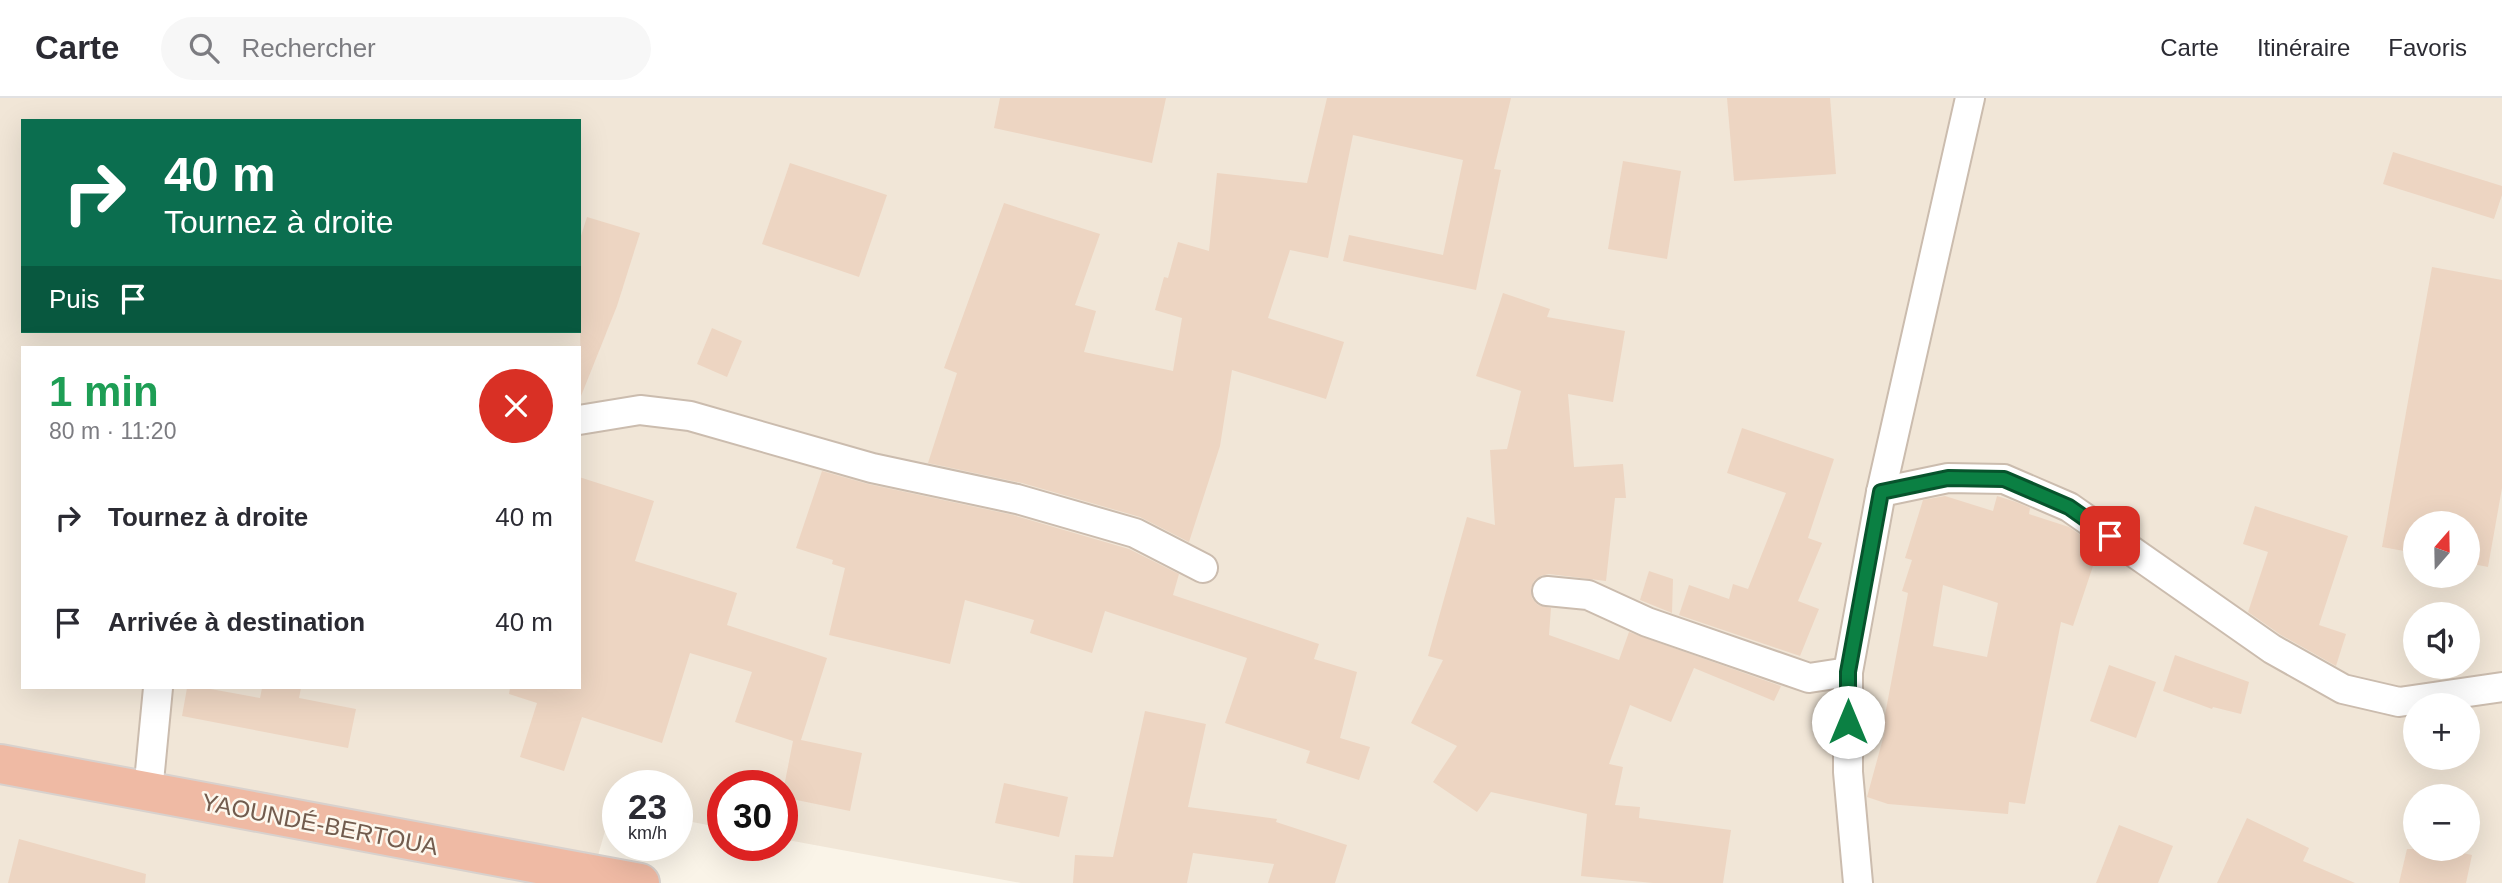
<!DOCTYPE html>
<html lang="fr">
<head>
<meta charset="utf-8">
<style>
	body { margin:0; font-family:Arial,sans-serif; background:#f7f7f7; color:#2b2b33; height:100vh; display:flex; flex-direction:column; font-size:26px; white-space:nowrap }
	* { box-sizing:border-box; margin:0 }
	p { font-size:23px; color:#7c7c81 }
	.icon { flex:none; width:38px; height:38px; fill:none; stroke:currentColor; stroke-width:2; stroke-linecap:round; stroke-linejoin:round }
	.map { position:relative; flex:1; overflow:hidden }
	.panel { position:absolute; left:21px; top:248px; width:560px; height:343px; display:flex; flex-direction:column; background:#fff; border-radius:0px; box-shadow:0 7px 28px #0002 }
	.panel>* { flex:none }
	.top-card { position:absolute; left:21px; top:21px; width:560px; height:214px; border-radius:0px; box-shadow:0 7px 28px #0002; background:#0b6e4f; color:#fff; overflow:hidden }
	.needle { width:46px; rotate:20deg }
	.buttons { position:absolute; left:2403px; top:413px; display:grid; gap:14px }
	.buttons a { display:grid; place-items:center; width:77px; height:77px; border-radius:50%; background:#fff; box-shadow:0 7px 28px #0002; font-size:35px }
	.speed { position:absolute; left:602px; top:672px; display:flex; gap:14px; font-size:35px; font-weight:700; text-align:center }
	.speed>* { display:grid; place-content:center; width:91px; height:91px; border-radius:50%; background:#fff; box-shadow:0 7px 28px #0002; line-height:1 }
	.speed small { font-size:18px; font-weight:400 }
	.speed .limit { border:10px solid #d22; background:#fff; color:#111 }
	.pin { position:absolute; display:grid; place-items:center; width:60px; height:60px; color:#fff; margin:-30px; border-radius:14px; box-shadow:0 4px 10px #0006 }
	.me { position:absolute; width:77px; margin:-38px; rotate:0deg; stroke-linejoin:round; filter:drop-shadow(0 0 5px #0008) }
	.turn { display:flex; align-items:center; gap:24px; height:147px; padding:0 28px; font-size:32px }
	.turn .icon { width:91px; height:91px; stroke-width:2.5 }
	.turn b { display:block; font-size:49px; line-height:60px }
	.then { display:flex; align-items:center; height:66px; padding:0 28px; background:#0003; gap:14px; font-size:26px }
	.round { display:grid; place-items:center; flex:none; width:74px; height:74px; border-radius:37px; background:#f7f7f7 }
	.overview { display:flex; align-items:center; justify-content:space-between; height:119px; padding:0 28px }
	h1 { font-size:42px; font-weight:700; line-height:52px; color:#1e9e55 }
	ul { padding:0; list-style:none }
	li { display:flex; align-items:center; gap:21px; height:105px; padding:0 28px }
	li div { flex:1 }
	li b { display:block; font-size:26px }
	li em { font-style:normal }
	header { display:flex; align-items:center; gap:42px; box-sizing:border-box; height:98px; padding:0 35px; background:#fff; border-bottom:2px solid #e1e1e2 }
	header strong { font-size:33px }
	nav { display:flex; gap:38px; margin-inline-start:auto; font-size:24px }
	.search { width:490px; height:63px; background:#f7f7f7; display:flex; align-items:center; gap:18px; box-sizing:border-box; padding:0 24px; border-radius:38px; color:#7c7c81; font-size:26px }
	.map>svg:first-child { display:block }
	.residential { fill:#f1e6d7; fill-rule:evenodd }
	.building { fill:#edd5c2; fill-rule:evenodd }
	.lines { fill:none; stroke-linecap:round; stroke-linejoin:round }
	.street-casing { stroke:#cbbcae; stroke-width:32 }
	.highway-casing { stroke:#d8d1cd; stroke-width:42 }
	.street { stroke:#fff; stroke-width:28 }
	.highway { stroke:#efbaa4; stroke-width:38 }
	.route-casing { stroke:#07532c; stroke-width:18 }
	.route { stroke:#0b8043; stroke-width:12 }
	.labels { text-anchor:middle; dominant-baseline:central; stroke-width:5; stroke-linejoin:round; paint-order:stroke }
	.street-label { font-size:24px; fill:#725c4e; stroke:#fdf8ee }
</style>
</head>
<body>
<header>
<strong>Carte</strong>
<div class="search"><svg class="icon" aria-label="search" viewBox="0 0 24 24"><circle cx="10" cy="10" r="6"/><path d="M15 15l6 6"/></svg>Rechercher</div>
<nav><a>Carte</a><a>Itinéraire</a><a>Favoris</a></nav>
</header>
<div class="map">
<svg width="2502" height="785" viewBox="0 0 2502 785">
	<rect width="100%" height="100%" fill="#faf4e8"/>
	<path class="residential" d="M 0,0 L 2502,0 L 2502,785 L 1021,785 L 782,741 L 782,688 L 723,688 L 723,730 L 677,721 L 677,688 L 618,688 L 618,710 L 612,709 L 590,785 L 0,785 ZM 23,23 L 579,23 L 579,233 L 23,233 ZM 23,250 L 579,250 L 579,590 L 23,590 ZM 2415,425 L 2468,425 L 2468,478 L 2415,478 ZM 2415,516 L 2468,516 L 2468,569 L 2415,569 ZM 2415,607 L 2468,607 L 2468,660 L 2415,660 ZM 2415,698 L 2468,698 L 2468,751 L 2415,751 Z"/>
	<g class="building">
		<path d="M 1000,0 L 1166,0 L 1152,65 L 994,30 Z"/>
		<path d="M 1327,0 L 1511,0 L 1494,71 L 1501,72 L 1476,192 L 1343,163 L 1349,137 L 1443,157 L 1463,62 L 1353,37 L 1328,160 L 1290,152 L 1268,220 L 1344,244 L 1326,301 L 1232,272 L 1220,348 L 1189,444 L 1140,419 L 1022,385 L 928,365 L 957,275 L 944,270 L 1004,105 L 1100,136 L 1075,207 L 1096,213 L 1084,254 L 1173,273 L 1182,220 L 1155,212 L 1164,179 L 1168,180 L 1178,144 L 1209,153 L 1217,75 L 1307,85 Z"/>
		<path d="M 1727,0 L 1830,0 L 1836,76 L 1734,83 Z"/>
		<path d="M 2393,54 L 2502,88 L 2502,97 L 2494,121 L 2383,86 Z"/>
		<path d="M 1623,63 L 1681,73 L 1667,161 L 1608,151 Z"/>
		<path d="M 790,65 L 887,97 L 859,179 L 762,146 Z"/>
		<path d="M 587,119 L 640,135 L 617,208 L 581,298 L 579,144 Z"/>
		<path d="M 2432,169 L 2502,182 L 2502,390 L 2488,469 L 2468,465 L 2468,425 L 2415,425 L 2415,455 L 2382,449 Z"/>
		<path d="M 1503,195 L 1550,211 L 1547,219 L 1625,233 L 1613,304 L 1568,296 L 1574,369 L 1623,366 L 1626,400 L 1615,400 L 1606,483 L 1549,476 L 1541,478 L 1534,483 L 1531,491 L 1532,500 L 1538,507 L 1551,510 L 1549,537 L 1619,562 L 1629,534 L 1781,588 L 1774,603 L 1694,570 L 1671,624 L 1630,607 L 1609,666 L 1623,669 L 1615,707 L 1640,709 L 1639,720 L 1731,732 L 1723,785 L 1653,785 L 1581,778 L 1587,716 L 1491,694 L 1477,714 L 1433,684 L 1457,648 L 1411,625 L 1443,562 L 1428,558 L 1467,419 L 1495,427 L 1490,352 L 1507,351 L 1521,293 L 1476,278 Z"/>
		<path d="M 712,230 L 742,243 L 727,279 L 697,266 Z"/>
		<path d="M 1742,330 L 1834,361 L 1808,440 L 1822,445 L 1798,503 L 1819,511 L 1800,558 L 1679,517 L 1689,487 L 1729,501 L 1733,486 L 1748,491 L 1786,395 L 1727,375 Z"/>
		<path d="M 822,373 L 868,386 L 1013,417 L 1129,451 L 1179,476 L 1173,497 L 1319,546 L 1314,561 L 1357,574 L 1340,640 L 1370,649 L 1359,682 L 1306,665 L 1310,653 L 1225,625 L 1247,560 L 1105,513 L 1092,555 L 1030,535 L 1034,522 L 965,502 L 950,566 L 829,537 L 845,470 L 832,466 L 833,462 L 796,450 Z"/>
		<path d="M 579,379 L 654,403 L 635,463 L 737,495 L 727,527 L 827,560 L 801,642 L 862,655 L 850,713 L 782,699 L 793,643 L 735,624 L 752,574 L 690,555 L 662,645 L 582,619 L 564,673 L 520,659 L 537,605 L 509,596 L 510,590 L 579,590 Z"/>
		<path d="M 1945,398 L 1993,413 L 1997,398 L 2016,404 L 2030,410 L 2029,416 L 2069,429 L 2099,450 L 2073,528 L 2061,524 L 2025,706 L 2009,704 L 2008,716 L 1888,706 L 1867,699 L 1885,633 L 1882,633 L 1908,495 L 1902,493 L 1912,462 L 1905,460 L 1923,402 ZM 1943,487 L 1998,505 L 1987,559 L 1933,548 Z"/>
		<path d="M 2255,408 L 2348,438 L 2319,527 L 2346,536 L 2336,568 L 2281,537 L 2248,514 L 2268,454 L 2243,446 Z"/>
		<path d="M 1649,473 L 1673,481 L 1672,515 L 1640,502 Z"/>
		<path d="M 2175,557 L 2249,584 L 2241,616 L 2213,609 L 2212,611 L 2163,593 Z"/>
		<path d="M 2109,567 L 2156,584 L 2136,640 L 2090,623 Z"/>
		<path d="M 187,590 L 205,590 L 260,600 L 262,590 L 301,590 L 299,600 L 356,611 L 348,650 L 182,618 Z"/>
		<path d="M 1145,613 L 1206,626 L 1188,709 L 1277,721 L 1276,724 L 1347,747 L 1335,785 L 1268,785 L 1274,766 L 1193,755 L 1187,785 L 1073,785 L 1075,757 L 1113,759 Z"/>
		<path d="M 1004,685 L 1068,699 L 1059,739 L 995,725 Z"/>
		<path d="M 2247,720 L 2309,750 L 2303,763 L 2355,785 L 2217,785 Z"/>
		<path d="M 2119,727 L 2173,748 L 2158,785 L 2096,785 Z"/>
		<path d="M 19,741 L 146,776 L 145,785 L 8,785 Z"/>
		<path d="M 2407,751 L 2444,751 L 2472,757 L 2466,785 L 2399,785 Z"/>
	</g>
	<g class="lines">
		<g class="street-casing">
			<g id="street">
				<path d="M 579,322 L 640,312 L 690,318 L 872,370 L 1017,401 L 1135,435 L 1203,470"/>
				<path d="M 1881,394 L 1948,380 L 2004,381 L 2069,409 L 2272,551 L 2343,591 L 2399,604 L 2502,589"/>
				<path d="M 1547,493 L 1588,497 L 1647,524 L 1809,580 L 1848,574"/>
				<path d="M 148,694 L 158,590"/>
				<path d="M 1858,785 L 1848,674 L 1848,574 L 1881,394 L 1970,0"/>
			</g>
		</g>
		<g class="highway-casing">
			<path id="highway" d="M 0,666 L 640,785"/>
		</g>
		<use href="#street" class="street"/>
		<use href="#highway" class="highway"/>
	</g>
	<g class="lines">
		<g class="route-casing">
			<path id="route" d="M 1848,624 L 1848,574 L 1881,394 L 1948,380 L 2004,381 L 2069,409 L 2110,438"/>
		</g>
		<use href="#route" class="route"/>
	</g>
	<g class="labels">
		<g class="street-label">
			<text transform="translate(320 726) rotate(11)">YAOUNDÉ-BERTOUA</text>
		</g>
	</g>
</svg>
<div class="buttons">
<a><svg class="needle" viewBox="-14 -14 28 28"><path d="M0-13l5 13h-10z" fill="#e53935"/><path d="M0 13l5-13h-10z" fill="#7c7c81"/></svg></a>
<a><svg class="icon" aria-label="sound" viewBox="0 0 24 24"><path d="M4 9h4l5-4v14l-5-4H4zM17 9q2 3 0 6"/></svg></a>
<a>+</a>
<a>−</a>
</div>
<div class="speed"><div>23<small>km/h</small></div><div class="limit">30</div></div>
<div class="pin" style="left:2110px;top:438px;background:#d93025"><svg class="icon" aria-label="arrive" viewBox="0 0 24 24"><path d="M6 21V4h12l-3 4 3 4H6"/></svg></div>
<svg class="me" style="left:1848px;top:624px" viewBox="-20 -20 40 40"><circle r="19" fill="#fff"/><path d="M0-13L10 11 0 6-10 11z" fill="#0b8043"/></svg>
<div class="top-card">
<div class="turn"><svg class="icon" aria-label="right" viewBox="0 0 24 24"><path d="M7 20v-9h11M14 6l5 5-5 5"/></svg><div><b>40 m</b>Tournez à droite</div></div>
<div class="then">Puis<svg class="icon" aria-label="arrive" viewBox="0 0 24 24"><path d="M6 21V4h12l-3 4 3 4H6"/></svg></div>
</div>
<section class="panel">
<div class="overview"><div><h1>1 min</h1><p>80 m · 11:20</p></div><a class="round" style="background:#d93025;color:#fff"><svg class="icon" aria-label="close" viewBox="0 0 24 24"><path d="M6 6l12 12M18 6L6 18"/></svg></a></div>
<ul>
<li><svg class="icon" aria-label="right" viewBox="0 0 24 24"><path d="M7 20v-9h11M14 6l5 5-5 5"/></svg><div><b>Tournez à droite</b></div><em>40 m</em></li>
<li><svg class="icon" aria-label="arrive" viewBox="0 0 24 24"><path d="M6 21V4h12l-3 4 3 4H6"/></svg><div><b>Arrivée à destination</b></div><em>40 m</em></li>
</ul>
</section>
</div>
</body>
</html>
